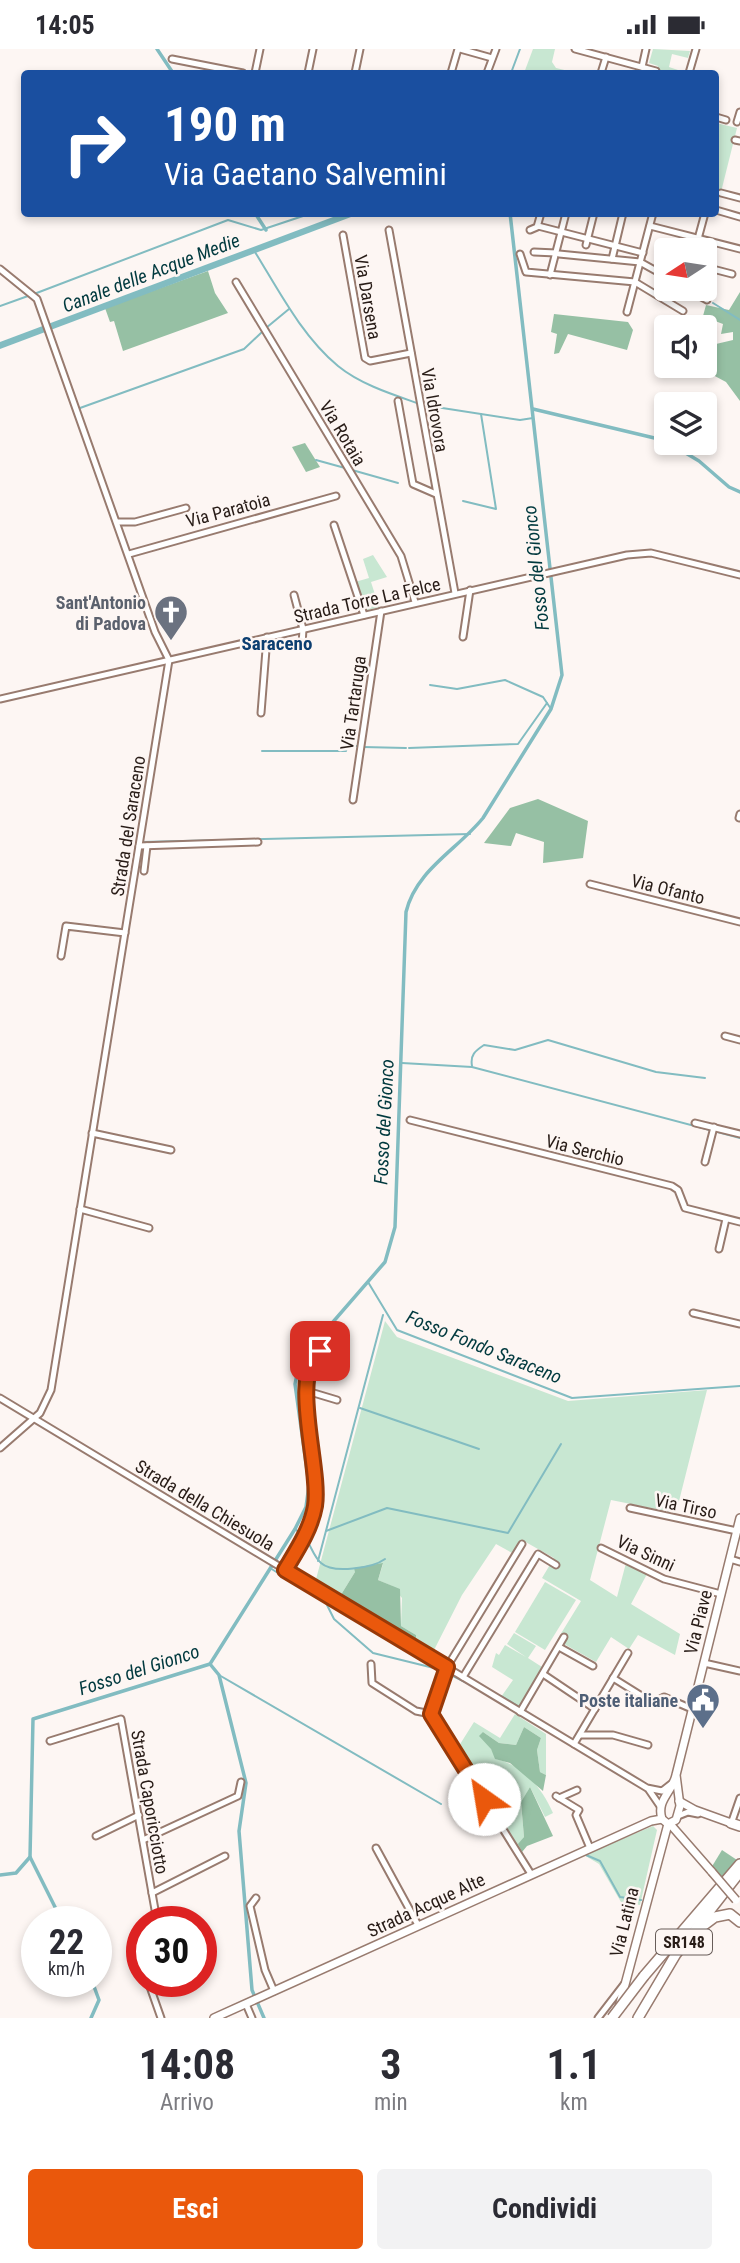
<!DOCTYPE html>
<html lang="it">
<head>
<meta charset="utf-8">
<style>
	body { margin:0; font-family:"Roboto Condensed",sans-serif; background:#f2f2f3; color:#2b2b33; height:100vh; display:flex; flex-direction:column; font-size:26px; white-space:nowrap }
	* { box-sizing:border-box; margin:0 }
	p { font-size:23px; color:#7c7c81 }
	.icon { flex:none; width:38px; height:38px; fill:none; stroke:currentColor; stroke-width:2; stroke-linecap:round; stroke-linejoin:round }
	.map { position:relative; height:1969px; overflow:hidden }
	.sheet { display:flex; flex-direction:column; background:#fff; flex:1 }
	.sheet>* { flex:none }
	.hud { position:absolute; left:21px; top:21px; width:698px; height:147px; border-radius:7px; box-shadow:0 4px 10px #0003; background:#1a4fa0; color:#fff; overflow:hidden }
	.needle { width:46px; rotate:258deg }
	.fabs { position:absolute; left:654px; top:189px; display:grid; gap:14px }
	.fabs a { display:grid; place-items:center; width:63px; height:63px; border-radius:7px; background:#fff; box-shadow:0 4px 10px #0003; font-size:35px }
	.speed { position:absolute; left:21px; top:1857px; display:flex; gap:14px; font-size:35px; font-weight:700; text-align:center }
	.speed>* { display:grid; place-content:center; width:91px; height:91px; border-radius:50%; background:#fff; box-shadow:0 4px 10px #0003; line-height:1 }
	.speed small { font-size:18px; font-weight:400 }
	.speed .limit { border:10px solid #d22; background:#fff; color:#111 }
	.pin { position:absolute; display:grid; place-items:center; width:60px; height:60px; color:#fff; margin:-30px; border-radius:14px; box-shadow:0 4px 10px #0006 }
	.me { position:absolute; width:77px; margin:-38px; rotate:328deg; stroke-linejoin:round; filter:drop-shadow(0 0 5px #0008) }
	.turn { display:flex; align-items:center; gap:24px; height:147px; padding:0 28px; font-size:32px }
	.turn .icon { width:91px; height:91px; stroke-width:2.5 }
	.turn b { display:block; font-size:49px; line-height:60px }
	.eta { display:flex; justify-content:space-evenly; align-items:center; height:119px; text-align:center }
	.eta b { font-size:42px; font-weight:700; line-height:49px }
	.action { display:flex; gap:14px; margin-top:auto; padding:14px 28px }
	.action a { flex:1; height:80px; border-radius:7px; background:#ea580c; color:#fff; font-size:28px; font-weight:700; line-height:80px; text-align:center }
	.action a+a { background:#f2f2f3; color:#2b2b33 }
	.status { display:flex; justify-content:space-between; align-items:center; height:49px; padding:0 35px; background:#fff; direction:ltr }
	.status svg { height:19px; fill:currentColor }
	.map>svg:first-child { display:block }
	.green { fill:#c8e7d2 }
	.forest { fill:#96c0a4 }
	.water { fill:#82bcc1 }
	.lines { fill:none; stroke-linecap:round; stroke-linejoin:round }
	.stream { stroke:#82bcc1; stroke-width:2 }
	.canal { stroke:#82bcc1; stroke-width:3.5 }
	.minor-casing { stroke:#987b6f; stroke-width:9 }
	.major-casing { stroke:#987b6f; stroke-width:10 }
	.highway-casing { stroke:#987b6f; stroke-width:12 }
	.minor { stroke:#fff; stroke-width:5 }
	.major { stroke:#fff; stroke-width:7 }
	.highway { stroke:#fff; stroke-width:9 }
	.major-bridge-casing { stroke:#987b6f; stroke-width:10; stroke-linecap:butt }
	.highway-bridge-casing { stroke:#987b6f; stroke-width:12; stroke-linecap:butt }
	.major-bridge { stroke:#fff; stroke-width:7 }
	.highway-bridge { stroke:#fff; stroke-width:9 }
	.route-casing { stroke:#983908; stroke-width:18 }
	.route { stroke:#ea580c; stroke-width:12 }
	.labels { text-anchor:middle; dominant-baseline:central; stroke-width:5; stroke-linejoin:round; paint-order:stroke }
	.shield { fill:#fdf6f3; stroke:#685d59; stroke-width:2 }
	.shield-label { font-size:16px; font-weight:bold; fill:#281c17 }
	.street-label { font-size:18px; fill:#281c17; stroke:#fdf6f3 }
	.worship-label { font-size:18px; font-weight:bold; fill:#5b616d; stroke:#fdf6f3; text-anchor:end }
	.service-label { font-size:18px; font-weight:bold; fill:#4e5e75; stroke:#fdf6f3; text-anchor:end }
	.water-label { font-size:19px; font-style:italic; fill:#00393e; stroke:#fdf6f3 }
	.neighbourhood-label { font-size:19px; font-weight:bold; fill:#0c3e70; stroke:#fdf6f3 }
</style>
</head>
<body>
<div class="status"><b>14:05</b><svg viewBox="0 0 49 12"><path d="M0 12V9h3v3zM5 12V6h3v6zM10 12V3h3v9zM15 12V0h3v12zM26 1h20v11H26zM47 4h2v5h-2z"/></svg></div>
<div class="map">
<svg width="740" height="1969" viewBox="0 0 740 1969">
	<rect width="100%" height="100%" fill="#fdf6f3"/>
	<g class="green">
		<path d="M 533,0 L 555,0 L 552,13 L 556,19 L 577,24 L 524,24 Z"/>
		<path d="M 653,0 L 690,2 L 688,9 L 672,5 L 669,18 L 678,21 L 677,24 L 656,24 L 658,17 L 649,14 Z"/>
		<path d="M 716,74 L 737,79 L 717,159 L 716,159 Z"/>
		<path d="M 373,506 L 387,528 L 371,533 L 379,558 L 365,562 L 355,533 L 369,529 L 363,510 Z"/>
		<path d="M 385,1272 L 397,1288 L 568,1352 L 707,1341 L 676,1464 L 611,1451 L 590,1531 L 617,1548 L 626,1514 L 647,1525 L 631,1555 L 680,1585 L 675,1606 L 638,1586 L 629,1600 L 611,1588 L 596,1613 L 557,1591 L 581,1552 L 542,1529 L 554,1509 L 522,1491 L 514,1505 L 496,1495 L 462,1546 L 432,1605 L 416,1595 L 416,1586 L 401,1577 L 402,1549 L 392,1537 L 378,1531 L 383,1515 L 355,1523 L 339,1549 L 315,1534 Z"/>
		<path d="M 545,1533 L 576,1551 L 545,1601 L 515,1583 Z"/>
		<path d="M 514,1584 L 536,1597 L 528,1609 L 542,1618 L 518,1659 L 501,1648 L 513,1631 L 492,1618 L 496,1604 L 499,1606 L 505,1596 L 526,1608 L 507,1595 Z"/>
		<path d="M 515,1665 L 546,1685 L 546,1726 L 540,1723 L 537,1701 L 541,1689 L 524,1678 L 516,1696 L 499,1694 L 483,1683 L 496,1710 C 523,1716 542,1739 553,1764 L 545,1768 L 530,1738 L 521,1754 L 524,1788 L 519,1796 L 522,1803 L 457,1700 L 474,1673 L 500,1689 Z"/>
		<path d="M 653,1777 L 657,1781 L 640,1856 L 621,1853 L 599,1815 L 584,1806 Z"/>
	</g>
	<g class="forest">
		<path d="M 208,222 L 215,244 L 228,264 L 123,302 L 114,272 L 110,273 L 105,259 Z"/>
		<path d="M 740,243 L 740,352 L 726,333 L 711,325 L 716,295 L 733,291 L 733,283 L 721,285 L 723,275 L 715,272 L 705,310 L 705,278 L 700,278 L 706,256 L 729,261 Z"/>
		<path d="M 554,265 L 628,273 L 633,281 L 627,301 L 568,285 L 559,304 L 554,305 L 557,285 L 551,283 Z"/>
		<path d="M 305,394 L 320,418 L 306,423 L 292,398 Z"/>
		<path d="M 538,750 L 588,772 L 583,809 L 543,814 L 544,793 L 516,784 L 511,797 L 484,794 L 510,759 Z"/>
		<path d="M 383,1514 L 378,1531 L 400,1540 L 401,1577 L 416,1586 L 416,1595 L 339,1549 L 355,1523 L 354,1519 Z"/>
		<path d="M 524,1678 L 541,1689 L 537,1701 L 540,1723 L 546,1726 L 543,1742 L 510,1714 L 495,1710 L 491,1700 L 479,1687 L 483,1683 L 499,1694 L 516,1696 Z"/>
		<path d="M 530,1738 L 553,1787 L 527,1797 L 522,1803 L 518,1795 L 524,1788 L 521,1753 Z"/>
		<path d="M 722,1801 L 740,1813 L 723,1832 L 711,1819 Z"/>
	</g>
	<path class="water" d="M 341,165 L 359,165 L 0,300 L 0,293 Z"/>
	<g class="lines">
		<g class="stream">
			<path d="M 511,24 L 520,0"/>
			<path d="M 255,203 C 279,242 302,287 338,317 C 360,335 391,345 417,354"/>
			<path d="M 34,245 L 228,171 L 261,181 L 312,164"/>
			<path d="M 713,254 L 740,271"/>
			<path d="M 0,257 L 28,247"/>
			<path d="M 266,279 L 289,260"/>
			<path d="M 423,356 L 520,371 L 533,369"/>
			<path d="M 80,359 L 244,300 L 262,283"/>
			<path d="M 316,411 L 345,419"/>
			<path d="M 352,421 L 398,434"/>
			<path d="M 463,452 L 496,460 L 481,365"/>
			<path d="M 430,636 L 457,640 L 505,631 L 543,648 L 551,660"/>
			<path d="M 363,698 L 406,699"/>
			<path d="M 409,699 L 518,695 L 547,654"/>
			<path d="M 262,702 L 346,702 L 347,697 L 358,697"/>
			<path d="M 142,793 L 470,785"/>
			<path d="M 402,1014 L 472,1018 L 740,1089"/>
			<path d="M 472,1017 C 470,1006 475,1002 484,996 L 515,1001 L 548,991 L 656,1023 L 705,1029"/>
			<path d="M 368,1233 L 397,1281 L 572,1349 L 740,1337"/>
			<path d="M 360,1359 L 479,1400"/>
			<path d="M 295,1480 L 302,1486"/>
			<path d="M 326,1482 L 387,1459 L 508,1484 L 561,1395"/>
			<path d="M 306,1490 C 311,1497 314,1508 321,1514 C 333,1525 373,1519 385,1510"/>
			<path d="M 318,1512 L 383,1266"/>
			<path d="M 270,1519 L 326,1554 L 334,1570 L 373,1604 L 442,1621"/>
			<path d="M 447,1624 L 467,1634"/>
			<path d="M 219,1626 L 441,1755"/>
			<path d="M 501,1647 L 521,1659"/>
			<path d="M 462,1767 L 489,1782"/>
			<path d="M 586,1806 L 600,1812 L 620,1848 L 641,1851"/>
		</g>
		<g class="canal">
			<path d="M 157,0 L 173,24"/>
			<path d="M 255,164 L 266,181"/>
			<path d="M 533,360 L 667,392"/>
			<path d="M 669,394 L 699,412 L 729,438 L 740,443"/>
			<path d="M 210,1615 L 219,1626 L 246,1734 L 239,1782 L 252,1941 L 264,1969"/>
			<path d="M 30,1808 L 62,1872"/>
			<path d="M 0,1826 L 16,1824 L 30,1808 L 33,1670 L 210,1615 L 295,1480 L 306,1458 L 309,1436 L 295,1335 L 300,1311 L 385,1213 L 395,1178 L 406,863 C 416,821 457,801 483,769 L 551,660 L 562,626 L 510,164"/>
			<path d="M 91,1969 L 99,1951 L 92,1932"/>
		</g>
		<g class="minor-casing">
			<g id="minor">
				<path d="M 460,0 L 492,9"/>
				<path d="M 575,0 L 656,22 L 656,24"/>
				<path d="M 172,10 L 243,24"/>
				<path d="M 642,18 L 646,0"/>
				<path d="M 255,24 L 260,0"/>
				<path d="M 308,24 L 313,0"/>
				<path d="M 355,24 L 360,0"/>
				<path d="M 451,24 L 458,0"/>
				<path d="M 487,24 L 496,0"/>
				<path d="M 601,24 L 606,8"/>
				<path d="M 689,24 L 696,0"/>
				<path d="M 716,68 L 726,71"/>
				<path d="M 737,73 L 740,63"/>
				<path d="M 735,91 L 740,92"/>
				<path d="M 721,144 L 740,149"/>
				<path d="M 716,161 L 740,168"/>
				<path d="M 538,177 L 643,204"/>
				<path d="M 650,177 L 740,200"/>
				<path d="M 389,181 L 455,544"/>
				<path d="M 530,181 L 537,178 L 541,164"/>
				<path d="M 343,186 L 365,309 L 370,312 L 411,304"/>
				<path d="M 586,196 L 594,164"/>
				<path d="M 695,201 L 705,164"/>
				<path d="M 534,203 L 556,204"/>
				<path d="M 520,205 L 526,223 L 635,233 L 683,262"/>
				<path d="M 559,205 L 640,213 L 667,228"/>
				<path d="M 612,210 L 623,164"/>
				<path d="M 705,218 L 732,225"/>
				<path d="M 0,220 L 37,250 L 155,583 L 169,611 L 51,1341 L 40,1364 L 0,1399"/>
				<path d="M 550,226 L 566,164"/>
				<path d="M 236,233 L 401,507 L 415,553"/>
				<path d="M 687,240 L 707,251"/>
				<path d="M 627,263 L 653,164"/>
				<path d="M 398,352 L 413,435 L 436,445"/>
				<path d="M 117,473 L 135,473 L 186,459"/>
				<path d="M 334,476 L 364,566"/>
				<path d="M 129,505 L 336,447"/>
				<path d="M 294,546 L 303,580 L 302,596"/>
				<path d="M 463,588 L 470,541"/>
				<path d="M 0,650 L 627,506 L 651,504 L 740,526"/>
				<path d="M 261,664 L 267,588"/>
				<path d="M 353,751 L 381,562"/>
				<path d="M 739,769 L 740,765"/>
				<path d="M 139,797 L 258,793"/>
				<path d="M 144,822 L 147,797"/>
				<path d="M 590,835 L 740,873"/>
				<path d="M 61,907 L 66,877 L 125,884"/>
				<path d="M 725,987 L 740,991"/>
				<path d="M 410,1071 L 672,1137 L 678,1141 L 685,1159 L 740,1173"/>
				<path d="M 695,1074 L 740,1085"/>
				<path d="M 92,1084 L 171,1101"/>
				<path d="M 705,1113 L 714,1078"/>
				<path d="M 80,1160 L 149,1179"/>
				<path d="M 719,1200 L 726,1170"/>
				<path d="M 693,1264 L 740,1275"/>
				<path d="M 307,1342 L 337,1351"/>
				<path d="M 0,1349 L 647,1739 L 662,1742 L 671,1735"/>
				<path d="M 630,1459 L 737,1482"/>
				<path d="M 522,1495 L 444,1623 L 441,1642 L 431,1665 L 531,1825"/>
				<path d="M 601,1499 L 664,1530 L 721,1545"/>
				<path d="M 730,1510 L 740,1513"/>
				<path d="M 285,1521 L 306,1484 L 315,1452 L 306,1332 L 310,1314 L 320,1302"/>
				<path d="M 559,1598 L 593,1617"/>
				<path d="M 704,1614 L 740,1622"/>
				<path d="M 371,1615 L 372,1634 L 416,1662 L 431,1665"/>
				<path d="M 543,1625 L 595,1660"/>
				<path d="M 463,1628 L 538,1505 L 556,1516"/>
				<path d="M 613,1629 L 653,1654 L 664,1648 L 692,1660"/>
				<path d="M 520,1663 L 564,1588"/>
				<path d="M 580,1686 L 613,1686 L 648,1696"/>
				<path d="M 50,1692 L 121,1670 L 157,1872"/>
				<path d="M 574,1695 L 628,1604"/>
				<path d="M 649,1741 L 660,1757"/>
				<path d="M 556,1747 L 579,1761 L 576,1766 L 590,1799"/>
				<path d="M 559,1749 L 577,1741"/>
				<path d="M 678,1767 L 688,1763 L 698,1765"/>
				<path d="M 731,1775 L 740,1749"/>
				<path d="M 96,1787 L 139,1766"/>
				<path d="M 143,1791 L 238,1747 L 241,1733"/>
				<path d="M 376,1799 L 418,1876"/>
				<path d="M 152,1844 L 225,1807"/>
				<path d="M 256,1849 L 250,1857 L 265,1921 L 274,1942"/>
				<path d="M 148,1932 L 161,1969"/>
				<path d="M 246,1955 L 252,1969"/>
				<path d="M 598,1969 L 625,1934"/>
			</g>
		</g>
		<g class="major-casing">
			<g id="major">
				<path d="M 676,1726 L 680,1757 L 676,1771 L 668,1775 L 662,1770 C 656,1751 672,1744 676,1726 L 740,1469"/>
				<path d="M 679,1752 L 695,1761 L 731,1774"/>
				<path d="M 670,1775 L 712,1823"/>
				<path d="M 619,1958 L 668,1775"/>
				<path d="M 214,1969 L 651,1772 L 662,1770"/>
			</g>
		</g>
		<g class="highway-casing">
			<g id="highway">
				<path d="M 731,1774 L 740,1777"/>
				<path d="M 699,1880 L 715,1868 L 730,1865 L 740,1873"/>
				<path d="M 644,1927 L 740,1815"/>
				<path d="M 638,1969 L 676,1905 L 740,1823"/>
			</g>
		</g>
		<use href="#minor" class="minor"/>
		<use href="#major" class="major"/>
		<use href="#highway" class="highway"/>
		<g class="major-bridge-casing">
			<path id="major-bridge" d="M 712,1823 L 736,1851"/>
		</g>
		<g class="highway-bridge-casing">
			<path id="highway-bridge" d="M 612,1969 L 644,1927"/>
		</g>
		<use href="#major-bridge" class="major-bridge"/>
		<use href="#highway-bridge" class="highway-bridge"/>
	</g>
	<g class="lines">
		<g class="route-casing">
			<path id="route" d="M 320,1302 C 289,1327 321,1418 315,1457 C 311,1480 297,1501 285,1521 L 447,1618 L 431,1665 L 484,1750"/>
		</g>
		<use href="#route" class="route"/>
	</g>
	<defs>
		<g id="church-pin" transform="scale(1.75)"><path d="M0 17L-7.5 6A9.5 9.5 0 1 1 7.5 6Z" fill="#6b7280" stroke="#fdf6f3"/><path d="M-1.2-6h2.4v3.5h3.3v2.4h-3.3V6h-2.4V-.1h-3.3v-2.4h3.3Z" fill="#fff"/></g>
		<g id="civic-pin" transform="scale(1.75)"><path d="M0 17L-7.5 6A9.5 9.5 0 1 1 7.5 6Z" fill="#5c6f8a" stroke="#fdf6f3"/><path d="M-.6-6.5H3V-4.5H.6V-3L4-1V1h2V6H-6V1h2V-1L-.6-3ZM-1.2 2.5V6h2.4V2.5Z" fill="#fff"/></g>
	</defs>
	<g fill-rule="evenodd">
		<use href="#church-pin" x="171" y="563"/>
		<use href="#civic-pin" x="703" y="1651"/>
	</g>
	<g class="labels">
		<rect class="shield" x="656" y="1880.5" width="56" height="25" rx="5"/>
		<g class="shield-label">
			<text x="684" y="1893">SR148</text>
		</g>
		<g class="street-label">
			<text transform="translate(368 248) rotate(80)">Via Darsena</text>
			<text transform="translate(435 361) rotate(80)">Via Idrovora</text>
			<text transform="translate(343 384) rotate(59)">Via Rotaia</text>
			<text transform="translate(228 461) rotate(-15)">Via Paratoia</text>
			<text transform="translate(367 551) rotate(-13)">Strada Torre La Felce</text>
			<text transform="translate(353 654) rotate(-82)">Via Tartaruga</text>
			<text transform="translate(128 777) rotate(-81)">Strada del Saraceno</text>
			<text transform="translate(668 840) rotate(14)">Via Ofanto</text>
			<text transform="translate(585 1101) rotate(14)">Via Serchio</text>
			<text transform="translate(205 1456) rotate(31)">Strada della Chiesuola</text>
			<text transform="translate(686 1457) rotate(12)">Via Tirso</text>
			<text transform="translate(646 1504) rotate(25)">Via Sinni</text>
			<text transform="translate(698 1573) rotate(-76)">Via Piave</text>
			<text transform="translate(150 1753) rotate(80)">Strada Caporicciotto</text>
			<text transform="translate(426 1856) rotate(-25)">Strada Acque Alte</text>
			<text transform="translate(624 1873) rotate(-76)">Via Latina</text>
		</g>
		<g class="worship-label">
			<text x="146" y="553">Sant'Antonio<tspan x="146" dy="21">di Padova</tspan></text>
		</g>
		<g class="service-label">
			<text x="678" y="1651">Poste italiane</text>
		</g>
		<g class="water-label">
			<text transform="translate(151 224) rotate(-21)">Canale delle Acque Medie</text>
			<text transform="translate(536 519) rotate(-96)">Fosso del Gionco</text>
			<text transform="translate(384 1073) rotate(-87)">Fosso del Gionco</text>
			<text transform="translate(484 1298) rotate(22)">Fosso Fondo Saraceno</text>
			<text transform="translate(139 1621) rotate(-18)">Fosso del Gionco</text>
		</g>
		<g class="neighbourhood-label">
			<text x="277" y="594">Saraceno</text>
		</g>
	</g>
</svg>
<div class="fabs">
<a><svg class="needle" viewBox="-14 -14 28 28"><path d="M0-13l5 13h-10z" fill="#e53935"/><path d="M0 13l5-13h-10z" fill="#7c7c81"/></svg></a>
<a><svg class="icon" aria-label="sound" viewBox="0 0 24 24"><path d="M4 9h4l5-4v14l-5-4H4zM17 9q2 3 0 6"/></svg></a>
<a><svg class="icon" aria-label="layers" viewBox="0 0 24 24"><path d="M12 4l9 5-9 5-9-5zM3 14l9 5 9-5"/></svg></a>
</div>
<div class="speed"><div>22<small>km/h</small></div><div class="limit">30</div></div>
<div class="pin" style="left:320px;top:1302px;background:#d93025"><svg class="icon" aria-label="arrive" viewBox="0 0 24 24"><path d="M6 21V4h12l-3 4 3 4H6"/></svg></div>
<svg class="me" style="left:484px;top:1750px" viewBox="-20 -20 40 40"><circle r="19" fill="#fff"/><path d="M0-13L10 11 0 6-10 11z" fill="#ea580c"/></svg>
<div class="hud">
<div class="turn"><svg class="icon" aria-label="right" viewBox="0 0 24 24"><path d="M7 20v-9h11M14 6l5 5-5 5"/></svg><div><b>190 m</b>Via Gaetano Salvemini</div></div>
</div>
</div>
<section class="sheet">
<div class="eta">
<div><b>14:08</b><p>Arrivo</p></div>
<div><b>3</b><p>min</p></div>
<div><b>1.1</b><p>km</p></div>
</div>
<div class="action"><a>Esci</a><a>Condividi</a></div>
</section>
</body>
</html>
